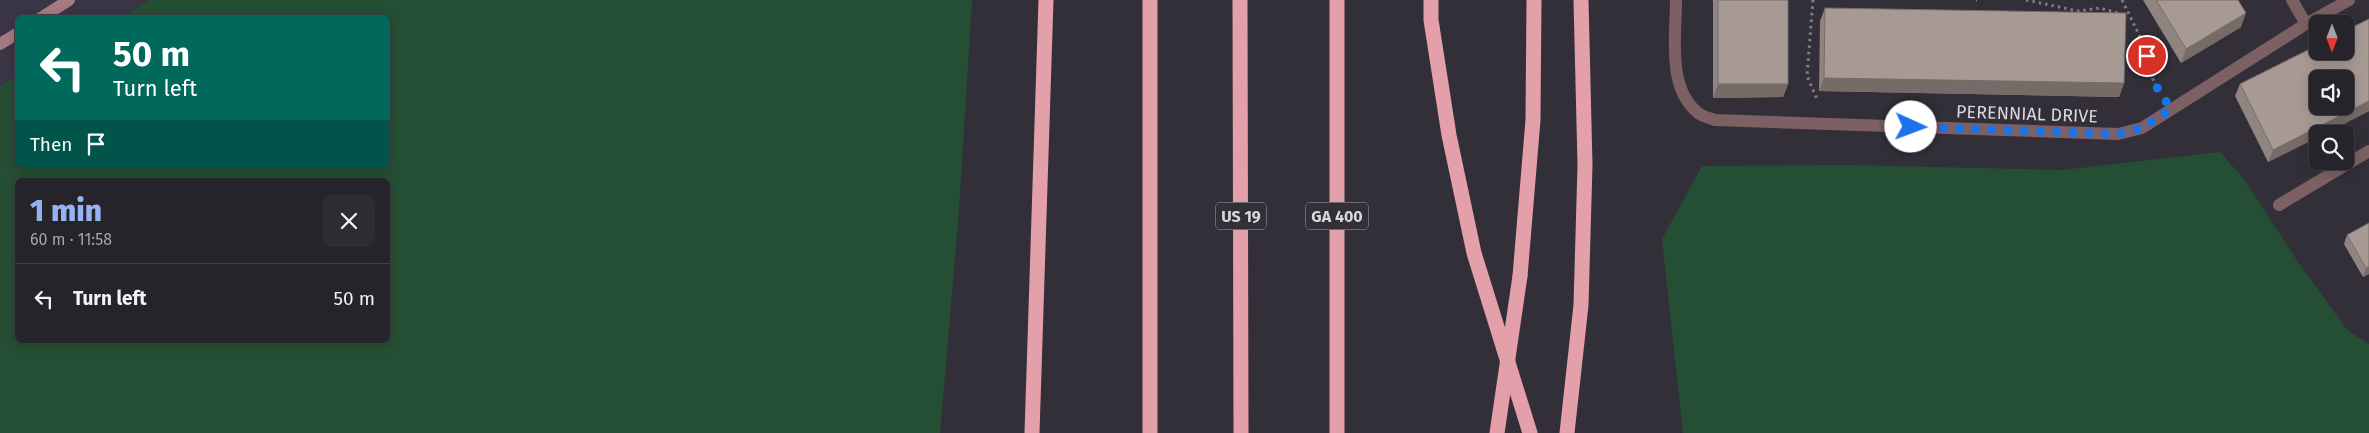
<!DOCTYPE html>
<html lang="en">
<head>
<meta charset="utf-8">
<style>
	body { margin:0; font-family:"Fira Sans",sans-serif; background:#2e2b32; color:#f1f3f6; height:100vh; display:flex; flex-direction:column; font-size:19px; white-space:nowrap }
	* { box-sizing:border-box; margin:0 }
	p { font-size:16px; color:#a4a4a8 }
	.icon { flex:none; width:28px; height:28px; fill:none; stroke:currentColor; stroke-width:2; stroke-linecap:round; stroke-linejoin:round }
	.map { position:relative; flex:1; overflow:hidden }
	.sheet { position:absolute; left:15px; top:178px; width:375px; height:165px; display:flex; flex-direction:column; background:#26232a; border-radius:8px; box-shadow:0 2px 12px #0003,0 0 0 1px #424047 }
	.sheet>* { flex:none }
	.banner { position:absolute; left:15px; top:15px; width:375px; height:152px; border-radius:8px; box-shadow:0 2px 12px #0003,0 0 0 1px #424047; background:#00695c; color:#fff; overflow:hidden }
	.needle { width:32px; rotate:180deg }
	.tools { position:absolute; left:2309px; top:15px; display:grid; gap:10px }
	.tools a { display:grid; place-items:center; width:45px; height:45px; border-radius:8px; background:#26232a; box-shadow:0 2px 12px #0003,0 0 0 1px #424047; font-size:25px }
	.pin { position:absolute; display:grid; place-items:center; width:42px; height:42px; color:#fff; margin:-21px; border:2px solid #fff; border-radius:50%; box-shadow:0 1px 5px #0007 }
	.me { position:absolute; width:55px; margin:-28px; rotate:92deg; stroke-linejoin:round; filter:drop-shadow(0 0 4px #0008) }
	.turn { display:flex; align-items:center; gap:18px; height:105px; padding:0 15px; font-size:22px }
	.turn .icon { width:65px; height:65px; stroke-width:2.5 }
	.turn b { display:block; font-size:35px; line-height:42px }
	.then { display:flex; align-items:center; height:48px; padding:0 15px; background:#0003; gap:10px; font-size:19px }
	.round { display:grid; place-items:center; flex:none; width:52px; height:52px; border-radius:8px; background:#2e2b32 }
	.head { display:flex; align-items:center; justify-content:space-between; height:85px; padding:0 15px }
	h1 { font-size:30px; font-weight:800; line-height:38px; color:#95b2f1 }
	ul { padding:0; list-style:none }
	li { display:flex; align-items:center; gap:15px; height:70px; padding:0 15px; border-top:1px solid #424047 }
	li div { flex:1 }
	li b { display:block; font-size:19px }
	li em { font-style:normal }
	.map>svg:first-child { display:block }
	.built { fill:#3b3645 }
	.green { fill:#254f34; fill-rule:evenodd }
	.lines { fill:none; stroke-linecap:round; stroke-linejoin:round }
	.path { stroke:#817e86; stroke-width:3; stroke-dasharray:2.5 4; stroke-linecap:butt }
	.minor { stroke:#7c6064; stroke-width:12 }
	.secondary { stroke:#a67a80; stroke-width:12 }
	.motorway { stroke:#e39faa; stroke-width:15 }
	.motorway-bridge { stroke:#e39faa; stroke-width:15 }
	.wall { fill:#908480 }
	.shaded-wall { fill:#756c68 }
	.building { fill:#a79a95; stroke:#756c68; fill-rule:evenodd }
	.route { stroke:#1a73e8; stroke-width:9; stroke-dasharray:0 16.2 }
	.labels { text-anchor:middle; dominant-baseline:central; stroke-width:5; stroke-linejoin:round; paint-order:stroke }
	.shield { fill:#332f38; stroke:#a7a5ac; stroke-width:1 }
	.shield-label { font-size:16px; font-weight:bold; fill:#d9d7dd }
	.street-label { font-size:18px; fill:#d9d7dd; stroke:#332f38 }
</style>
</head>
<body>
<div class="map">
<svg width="2369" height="433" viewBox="0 0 2369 433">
	<rect width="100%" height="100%" fill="#332f38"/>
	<path class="built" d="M 0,0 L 151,0 L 121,17 L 18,18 L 17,76 L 0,86 Z"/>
	<g class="green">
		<path d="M 151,0 L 972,0 L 959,210 L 940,433 L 0,433 L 0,86 L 17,76 L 18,165 L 388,165 L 388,18 L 121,17 ZM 18,180 L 388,180 L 388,340 L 18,340 Z"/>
		<path d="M 2220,152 L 2243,178 L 2298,262 L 2348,331 L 2369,344 L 2369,433 L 1683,433 L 1662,239 L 1702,166 L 1848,165 L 2062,170 Z"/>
	</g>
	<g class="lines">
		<g class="path">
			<path d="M 1813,0 L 1807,76 L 1817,99"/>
			<path d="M 1976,0 L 1977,0"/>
			<path d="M 2026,0 L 2078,11 L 2100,8 L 2121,14"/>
			<path d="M 2122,0 L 2143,43 L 2154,83 L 2158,89"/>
		</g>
		<g class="minor">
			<path d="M 1676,0 C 1676,35 1667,87 1697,112 C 1701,116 1709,118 1715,120 L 2118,134 L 2142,128 L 2306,24 L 2349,0"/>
			<path d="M 2292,0 L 2306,24"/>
			<path d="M 2279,205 L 2369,151"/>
		</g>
		<g class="secondary">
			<path d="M 41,18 L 69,0"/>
			<path d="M 0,44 L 18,33"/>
		</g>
		<g class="motorway">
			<path d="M 1240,0 L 1241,433"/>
			<path d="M 1337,0 L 1337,433"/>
			<path d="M 1431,0 L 1431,20 L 1449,135 L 1474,253 L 1530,433"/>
			<path d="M 1520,276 L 1533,120 L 1534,0"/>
			<path d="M 1032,433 L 1046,0"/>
			<path d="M 1150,433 L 1150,0"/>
			<path d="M 1567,433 L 1581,305 L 1585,165 L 1581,0"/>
		</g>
		<path class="motorway-bridge" d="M 1497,433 L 1520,276"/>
	</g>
	<g class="wall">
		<path d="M 1713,0 L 1788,0 L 1788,84 L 1783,97 L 1713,98 Z"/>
		<path d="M 2143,0 L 2238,0 L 2241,27 L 2181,63 Z"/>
		<path d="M 1825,8 L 2124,83 L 2119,97 L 1819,91 L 1820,21 Z"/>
		<path d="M 2369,19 L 2369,111 L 2324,134 L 2318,134 L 2318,137 L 2268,162 L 2235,96 L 2240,84 Z"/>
		<path d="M 2369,223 L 2369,274 L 2363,277 L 2344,244 L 2347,235 Z"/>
	</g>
	<g class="shaded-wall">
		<path d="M 2246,13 L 2241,27 L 2181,63 L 2186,49 Z"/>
		<path d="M 1824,78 L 2124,83 L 2119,97 L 1819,91 Z"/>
		<path d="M 1718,84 L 1788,84 L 1783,97 L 1713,98 Z"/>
		<path d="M 2369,101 L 2369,111 L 2324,134 L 2318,134 L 2318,137 L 2268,162 L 2273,150 Z"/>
		<path d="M 2369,267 L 2369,274 L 2363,277 L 2366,268 Z"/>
	</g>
	<g class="building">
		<rect x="1718" y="0" width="70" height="84"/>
		<path d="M 2156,0 L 2238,0 L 2246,13 L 2186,49 Z"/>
		<path d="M 1825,8 L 2126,13 L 2124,83 L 1824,78 Z"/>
		<path d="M 2369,19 L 2369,101 L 2273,150 L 2240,84 L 2318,45 L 2318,51 L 2345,51 L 2345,31 ZM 2318,79 L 2345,79 L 2345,106 L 2318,106 Z"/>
		<path d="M 2369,223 L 2369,267 L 2366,268 L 2347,235 Z"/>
	</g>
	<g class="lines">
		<path class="route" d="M 1911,127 L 2118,134 L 2142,128 L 2171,109 L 2154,83 L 2147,56"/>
	</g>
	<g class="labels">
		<g class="shield">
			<rect x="1216" y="202.5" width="50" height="27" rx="4"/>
			<rect x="1306" y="202.5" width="62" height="27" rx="4"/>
		</g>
		<g class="shield-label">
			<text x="1241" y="216">US 19</text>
			<text x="1337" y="216">GA 400</text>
		</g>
		<g class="street-label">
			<text transform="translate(2027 114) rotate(2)">PERENNIAL DRIVE</text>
		</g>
	</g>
</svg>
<div class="tools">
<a><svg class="needle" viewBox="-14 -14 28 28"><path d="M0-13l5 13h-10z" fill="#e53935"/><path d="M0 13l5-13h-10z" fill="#a4a4a8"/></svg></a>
<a><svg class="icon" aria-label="sound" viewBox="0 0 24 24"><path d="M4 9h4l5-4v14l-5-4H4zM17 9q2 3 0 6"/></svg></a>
<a><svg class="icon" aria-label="search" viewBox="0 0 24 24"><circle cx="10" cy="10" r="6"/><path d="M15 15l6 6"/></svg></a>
</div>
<div class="pin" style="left:2147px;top:56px;background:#d93025"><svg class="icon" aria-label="arrive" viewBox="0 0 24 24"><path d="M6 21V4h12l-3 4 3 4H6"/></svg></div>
<svg class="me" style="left:1911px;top:127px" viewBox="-20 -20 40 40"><circle r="19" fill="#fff"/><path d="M0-13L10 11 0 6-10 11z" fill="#1a73e8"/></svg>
<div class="banner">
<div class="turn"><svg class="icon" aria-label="left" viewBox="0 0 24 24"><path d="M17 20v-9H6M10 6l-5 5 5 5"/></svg><div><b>50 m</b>Turn left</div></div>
<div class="then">Then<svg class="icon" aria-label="arrive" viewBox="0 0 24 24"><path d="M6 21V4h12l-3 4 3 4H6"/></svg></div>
</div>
<section class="sheet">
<div class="head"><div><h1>1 min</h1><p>60 m · 11:58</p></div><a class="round"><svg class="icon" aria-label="close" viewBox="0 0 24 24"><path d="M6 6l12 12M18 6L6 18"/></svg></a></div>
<ul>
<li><svg class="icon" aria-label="left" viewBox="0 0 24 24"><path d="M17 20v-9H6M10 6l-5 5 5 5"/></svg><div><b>Turn left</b></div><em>50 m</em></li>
</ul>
</section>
</div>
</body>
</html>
